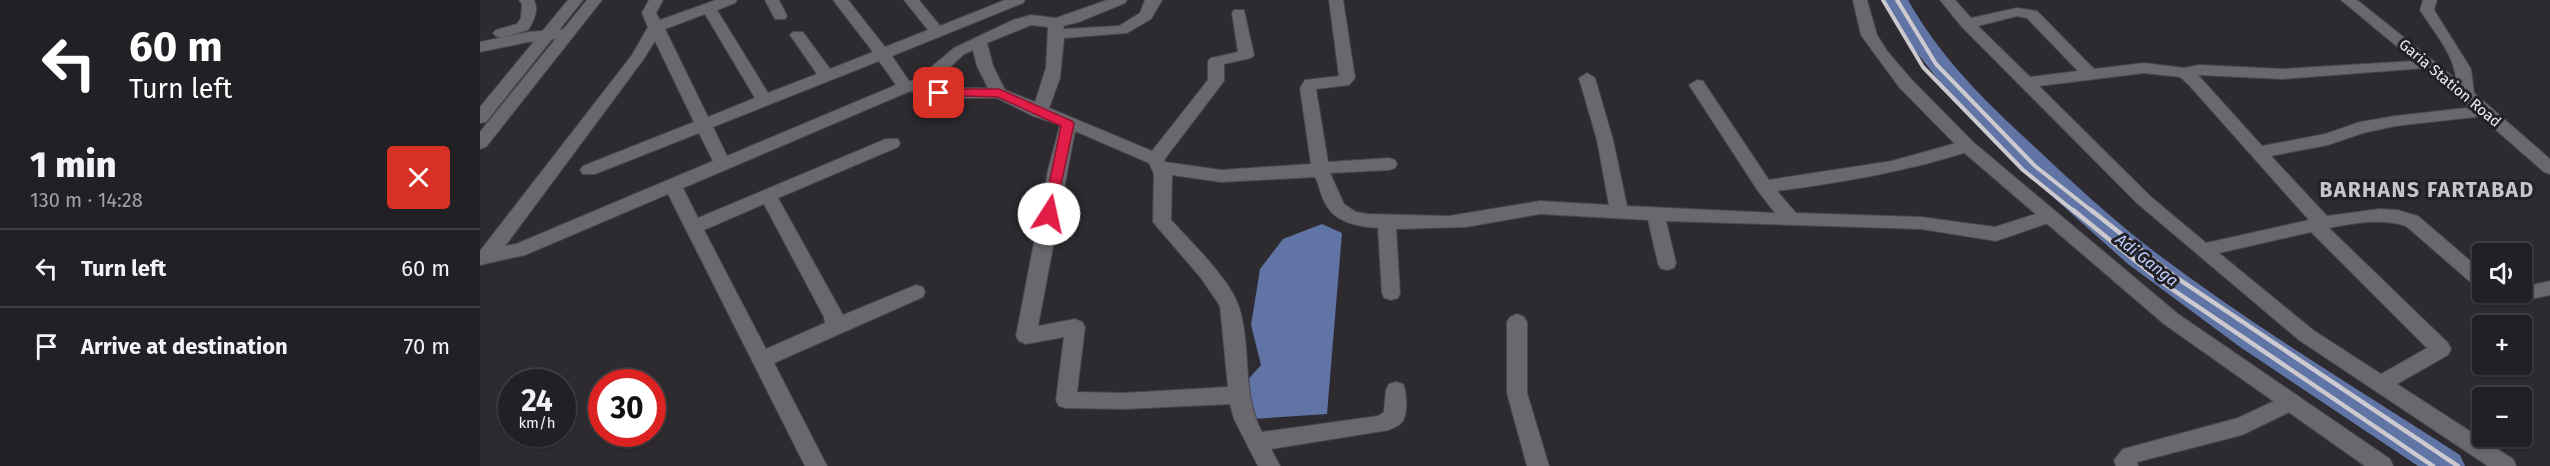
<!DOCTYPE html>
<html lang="en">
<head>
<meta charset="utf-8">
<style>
	body { margin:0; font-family:"Fira Sans",sans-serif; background:#2e2d31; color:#f1f3f6; height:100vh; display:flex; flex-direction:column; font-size:22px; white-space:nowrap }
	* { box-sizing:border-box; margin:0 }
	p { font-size:20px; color:#a2a3a6 }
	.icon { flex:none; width:33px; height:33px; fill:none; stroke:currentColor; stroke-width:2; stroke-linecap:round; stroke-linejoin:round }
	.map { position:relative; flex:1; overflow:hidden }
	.drawer { display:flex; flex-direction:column; background:#222024; width:480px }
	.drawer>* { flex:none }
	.hud { background:#202124; color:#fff; overflow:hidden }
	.tools { position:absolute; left:1992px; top:243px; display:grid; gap:12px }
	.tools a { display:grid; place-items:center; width:60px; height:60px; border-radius:6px; background:#222024; box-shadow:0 2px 4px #0004,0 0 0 2px #3f3e41; font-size:30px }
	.speed { position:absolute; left:18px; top:369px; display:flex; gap:12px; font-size:30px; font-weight:700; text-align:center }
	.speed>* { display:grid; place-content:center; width:78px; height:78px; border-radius:50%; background:#222024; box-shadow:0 2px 4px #0004,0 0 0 2px #3f3e41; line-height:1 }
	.speed small { font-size:15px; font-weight:400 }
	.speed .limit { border:9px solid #d22; background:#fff; color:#111 }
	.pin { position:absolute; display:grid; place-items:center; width:51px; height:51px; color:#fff; margin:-26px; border-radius:12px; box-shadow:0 3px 9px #0006 }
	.me { position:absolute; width:66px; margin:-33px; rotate:10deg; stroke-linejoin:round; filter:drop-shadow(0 0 4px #0008) }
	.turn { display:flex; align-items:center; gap:21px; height:126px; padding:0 30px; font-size:27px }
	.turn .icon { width:78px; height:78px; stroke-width:2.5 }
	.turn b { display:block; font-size:42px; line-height:51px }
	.round { display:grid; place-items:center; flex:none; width:63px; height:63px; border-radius:6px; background:#2e2d31 }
	.overview { display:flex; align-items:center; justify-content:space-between; height:102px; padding:0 30px }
	h1 { font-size:36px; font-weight:800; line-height:45px }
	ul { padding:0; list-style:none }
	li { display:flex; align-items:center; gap:18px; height:78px; padding:0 30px; border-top:2px solid #3f3e41 }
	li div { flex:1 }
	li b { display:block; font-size:22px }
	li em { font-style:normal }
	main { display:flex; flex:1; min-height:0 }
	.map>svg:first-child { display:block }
	.water { fill:#6074a5 }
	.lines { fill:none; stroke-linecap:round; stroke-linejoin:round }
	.river { fill:#6074a5; fill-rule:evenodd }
	.street-casing { stroke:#49474c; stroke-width:2 }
	.secondary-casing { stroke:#49474c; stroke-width:2 }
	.street { fill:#6b676e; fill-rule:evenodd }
	.secondary { fill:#6b676e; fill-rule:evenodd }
	.rail-far1 { stroke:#cccace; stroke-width:4 }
	.rail { stroke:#cccace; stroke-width:4.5 }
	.route { fill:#e11d48; stroke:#92132f; stroke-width:1.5 }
	.labels { text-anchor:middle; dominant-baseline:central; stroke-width:6; stroke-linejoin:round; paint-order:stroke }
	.street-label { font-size:15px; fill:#eeecef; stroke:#232026 }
	.water-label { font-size:16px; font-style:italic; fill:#bed1fe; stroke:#232026 }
	.district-label { font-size:21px; font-weight:bold; letter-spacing:1.5px; fill:#c7c4cb; stroke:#232026 }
</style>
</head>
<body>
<main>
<section class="drawer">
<div class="hud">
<div class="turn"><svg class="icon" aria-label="left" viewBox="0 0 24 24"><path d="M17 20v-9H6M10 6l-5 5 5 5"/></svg><div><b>60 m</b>Turn left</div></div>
</div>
<div class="overview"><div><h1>1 min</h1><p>130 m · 14:28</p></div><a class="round" style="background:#d93025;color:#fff"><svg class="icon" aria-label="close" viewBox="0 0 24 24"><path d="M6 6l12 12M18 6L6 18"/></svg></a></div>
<ul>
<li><svg class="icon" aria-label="left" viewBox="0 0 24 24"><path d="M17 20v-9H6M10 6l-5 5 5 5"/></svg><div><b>Turn left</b></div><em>60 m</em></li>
<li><svg class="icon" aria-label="arrive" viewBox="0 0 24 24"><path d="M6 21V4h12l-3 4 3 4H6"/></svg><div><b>Arrive at destination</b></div><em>70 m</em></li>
</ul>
</section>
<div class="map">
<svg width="2070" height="466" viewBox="0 0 2070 466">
	<rect width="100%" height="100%" fill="#2d2a30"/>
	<path class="water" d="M 842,224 L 862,233 L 847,414 L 773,419 L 763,385 L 781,365 L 771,325 L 780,269 L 803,239 Z"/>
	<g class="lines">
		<path class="river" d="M 1404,0 L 1428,0 C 1461,59 1509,105 1558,150 C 1594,184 1631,218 1671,249 C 1769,324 1876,388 1980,455 L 1985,466 L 1938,466 L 1760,347 L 1648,264 L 1565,190 L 1471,96 L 1430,44 Z"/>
		<g class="street-casing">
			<g id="street">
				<path d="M 39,0 L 54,0 C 59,10 54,21 48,30 L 21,38 L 16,36 L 13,33 L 16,30 L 37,24 L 41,18 L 42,4 Z"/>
				<path d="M 169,0 L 183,0 L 176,13 L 180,20 L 236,0 L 257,0 L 255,3 L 237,10 L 288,93 L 337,74 L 310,35 L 313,32 L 323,32 L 350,69 L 393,52 L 353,0 L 368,0 L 405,47 L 448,30 L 424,0 L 439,0 L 460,26 L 525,0 L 545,0 L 543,3 L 412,56 L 429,81 L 436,80 L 474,48 L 533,20 L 551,15 L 576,18 L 627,0 L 647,0 L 645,3 L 599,22 L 583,26 L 584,29 L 639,26 L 660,13 L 665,0 L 682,0 L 671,19 L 647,33 L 584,38 L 580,78 L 569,108 L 672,151 L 728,80 L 728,61 L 731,58 L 758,52 L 752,13 L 754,10 L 764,10 L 774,55 L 771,58 L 744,64 L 744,81 L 684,160 L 685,162 L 741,170 L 831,164 L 820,88 L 825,80 L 859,76 L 849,0 L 863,0 L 875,78 L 869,85 L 836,89 L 848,162 L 909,158 L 915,160 L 917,164 L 915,168 L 909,170 L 850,173 L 864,204 L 876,212 L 888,214 L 969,216 L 1060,201 L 1129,205 L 1117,140 L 1099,78 L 1107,73 L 1115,78 L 1133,140 L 1147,206 L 1295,213 L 1278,191 L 1209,85 L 1217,80 L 1223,81 L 1289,180 L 1412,161 L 1487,140 L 1493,142 L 1495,146 L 1493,150 C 1429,171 1364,182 1297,191 L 1316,213 L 1441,217 L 1515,227 L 1568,210 L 1574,211 L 1577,216 L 1574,221 L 1516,241 L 1441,229 L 1186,221 L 1196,263 L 1194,268 L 1187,270 L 1180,268 L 1178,263 L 1168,220 L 1060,214 L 986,227 L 916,229 L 920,293 L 918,298 L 911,300 L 904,298 L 902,293 L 898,228 C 876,226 853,223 843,199 C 840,192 839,184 835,177 L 741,182 L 692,175 L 691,220 C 711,242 750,279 759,307 C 772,348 761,393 782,432 L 898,416 L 904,412 L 906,390 L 909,384 L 916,382 L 923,384 C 927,392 928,415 922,422 C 919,426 913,428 909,430 L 791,449 L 800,466 L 778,466 L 754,419 L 750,404 L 644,409 L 586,408 L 579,406 L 576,400 L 584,337 L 546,344 L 539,341 L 536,336 L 568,170 L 580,125 L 553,116 L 517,98 L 459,98 L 439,90 L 428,92 L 203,188 L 218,218 L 406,139 L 418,139 L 420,143 L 418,147 L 298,198 L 363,315 L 436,285 L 443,287 L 445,292 L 443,297 L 294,363 L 347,466 L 325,466 L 188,194 L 45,255 L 0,265 L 0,251 L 152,55 L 168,27 L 162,13 ZM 225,14 L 275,98 L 228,117 L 185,29 ZM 551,25 L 568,27 L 566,68 L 555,102 L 525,90 L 513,66 L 507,43 ZM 175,41 L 214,122 L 103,166 L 100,170 L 103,174 L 115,174 L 219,133 L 233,161 L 36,244 L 25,246 L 163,60 ZM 493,50 L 497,66 L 508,88 L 461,88 L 452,84 L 484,54 ZM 399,61 L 416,85 L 247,156 L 233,127 ZM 595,131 L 669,163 L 674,174 L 673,222 L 721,278 L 740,306 L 748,387 L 644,393 L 597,392 L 605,327 L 602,322 L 595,319 L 558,326 ZM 284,204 L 344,317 L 345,323 L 286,349 L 224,230 Z"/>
				<path d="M 285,0 L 299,0 L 307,16 L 305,19 L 295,19 Z"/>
				<path d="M 1460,0 L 1475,0 L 1491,18 L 1537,8 L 1557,11 L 1614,69 L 1664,63 L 1704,68 L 1719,65 L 1803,69 L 1951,60 L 1954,63 L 1951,66 L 1946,68 L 1803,79 L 1718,75 L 1782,146 L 1845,134 L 1880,122 L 1915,116 L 2004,106 L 2010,107 L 2012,111 L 2010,115 L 2004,116 L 1915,126 L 1883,133 L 1848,145 L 1791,156 L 1847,216 L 1900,209 L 1917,210 L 1938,216 L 2002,271 L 2002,288 L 1995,286 L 1926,226 C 1901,218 1874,223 1849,228 L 1968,343 L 1971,349 L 1968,355 L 1917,384 L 2033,459 L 2036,466 L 2008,466 L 1819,340 L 1658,204 L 1482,27 ZM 1537,16 L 1547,18 L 1598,71 L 1550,77 L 1498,26 ZM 1664,73 L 1700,77 L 1709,85 L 1829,220 L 1726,243 L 1670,196 L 1559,86 ZM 1831,232 L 1947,348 L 1901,374 L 1833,330 L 1739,253 Z"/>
				<path d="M 87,29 L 95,34 L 92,37 L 48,42 L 0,52 L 0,42 L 48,32 Z"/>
				<path d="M 2070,281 L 2070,295 L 2032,303 L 2015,297 L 2013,292 L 2042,292 L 2042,287 Z"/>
				<path d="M 1037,314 L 1044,317 L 1047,322 L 1047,393 L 1069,466 L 1047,466 L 1027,393 L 1027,322 L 1030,317 Z"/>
				<path d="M 1809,394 L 1816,397 L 1819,403 L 1816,409 L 1762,435 L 1657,462 L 1658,466 L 1636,466 L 1634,460 L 1643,449 L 1758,418 Z"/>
			</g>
		</g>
		<g class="secondary-casing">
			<g id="secondary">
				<path d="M 88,0 L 103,0 L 6,122 L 0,123 L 0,107 Z"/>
				<path d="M 107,0 L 122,0 L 6,147 L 0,149 L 0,132 Z"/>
				<path d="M 1373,0 L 1387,0 L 1397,35 L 1407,51 L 1431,79 L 1493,142 L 1698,314 L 1910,459 L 1913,466 L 1885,466 L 1684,324 L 1481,150 L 1419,87 L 1397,57 L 1381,35 Z"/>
				<path d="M 1861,0 L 1877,0 L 1976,79 C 1974,54 1953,31 1940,10 L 1943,0 L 1957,0 L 1954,10 L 1991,69 L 1994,93 L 2070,159 L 2070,174 L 2064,172 L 1984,102 Z"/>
			</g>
		</g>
		<use href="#street" class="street"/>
		<use href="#secondary" class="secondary"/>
		<g class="rail-far1">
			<path d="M 1403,0 L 1443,67 L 1543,170 L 1595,212"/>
			<path d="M 1417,0 L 1456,64 L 1555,166 L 1613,212"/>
		</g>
		<g class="rail">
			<path d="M 1593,210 L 1683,283 L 1953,466"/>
			<path d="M 1611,210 L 1694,276 L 1978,466"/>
		</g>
	</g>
	<path class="route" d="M 459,89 L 519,89 L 592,121 L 594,124 L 574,217 L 569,219 L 563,214 L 581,126 L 518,97 L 454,95 L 452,93 Z"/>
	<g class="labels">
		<g class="street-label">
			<text transform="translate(1970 83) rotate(40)">Garia Station Road</text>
		</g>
		<g class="water-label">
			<text transform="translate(1667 260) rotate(38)">Adi Ganga</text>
		</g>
		<g class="district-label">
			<text x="1947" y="190">BARHANS FARTABAD</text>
		</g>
	</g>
</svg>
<div class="tools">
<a><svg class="icon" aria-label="sound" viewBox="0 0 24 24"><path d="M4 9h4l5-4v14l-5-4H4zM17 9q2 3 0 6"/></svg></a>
<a>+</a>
<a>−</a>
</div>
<div class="speed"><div>24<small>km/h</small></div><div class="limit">30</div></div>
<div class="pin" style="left:459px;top:93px;background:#d93025"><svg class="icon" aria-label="arrive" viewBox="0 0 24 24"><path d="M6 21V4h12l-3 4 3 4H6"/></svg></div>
<svg class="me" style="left:569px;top:214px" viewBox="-20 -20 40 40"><circle r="19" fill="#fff"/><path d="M0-13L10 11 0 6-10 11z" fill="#e11d48"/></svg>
</div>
</main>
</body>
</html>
